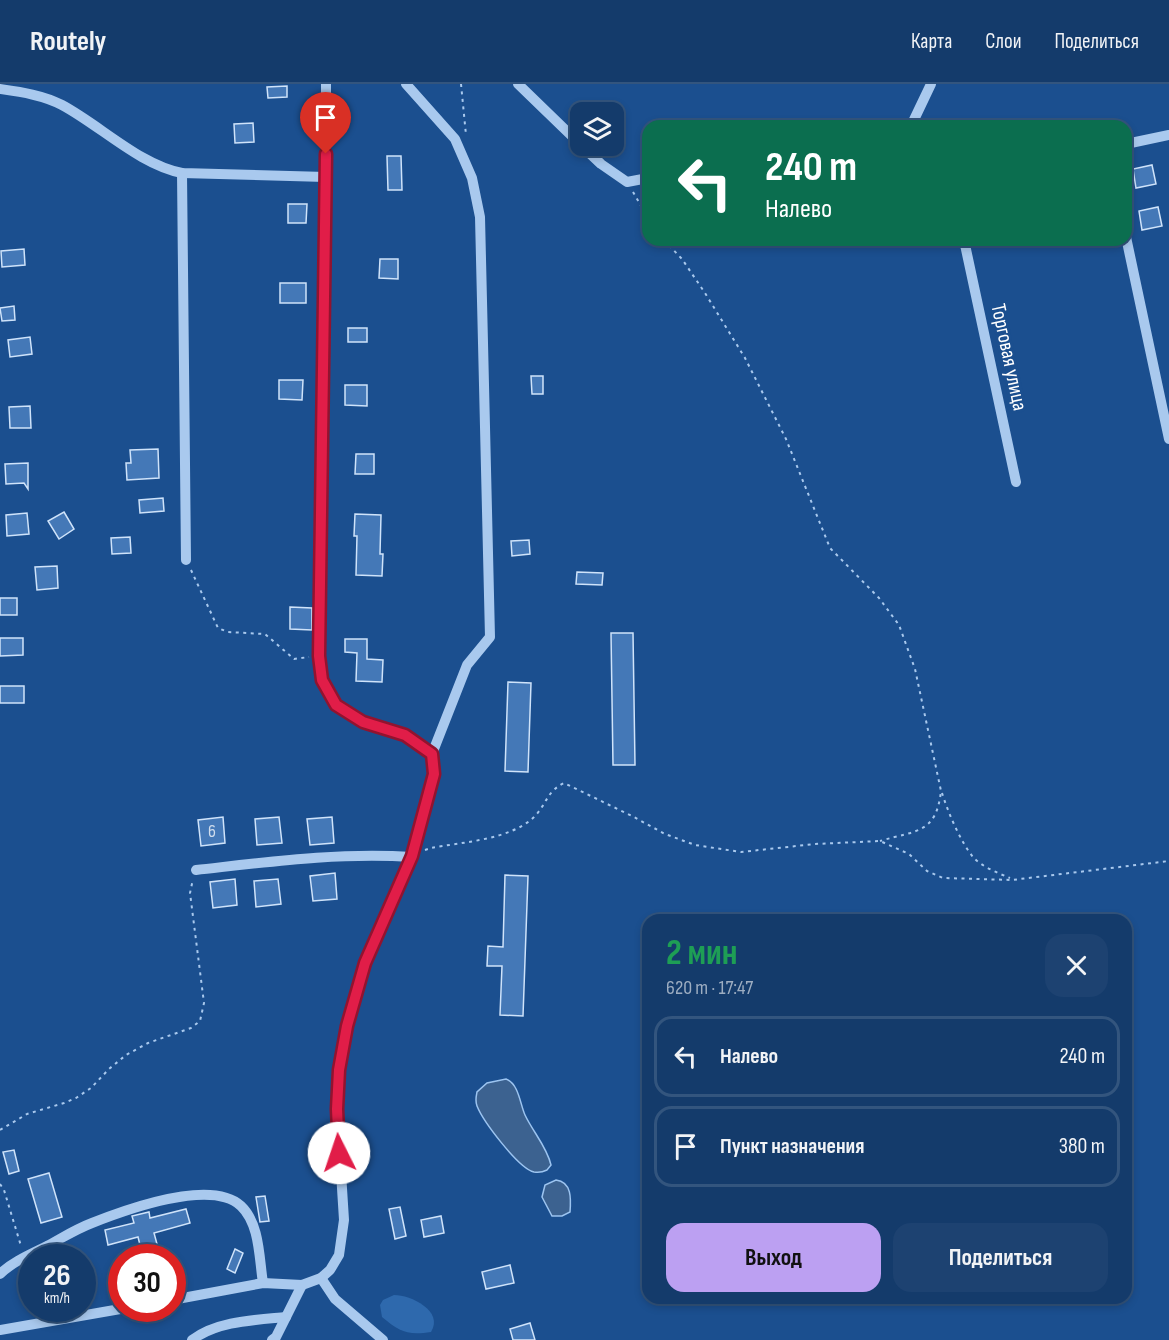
<!DOCTYPE html>
<html lang="ru">
<head>
<meta charset="utf-8">
<style>
	body { margin:0; font-family:"Sofia Sans Condensed",sans-serif; background:#1d4271; color:#f1f3f6; height:100vh; display:flex; flex-direction:column; font-size:22px; white-space:nowrap }
	* { box-sizing:border-box; margin:0 }
	p { font-size:20px; color:#9dadc1 }
	.icon { flex:none; width:33px; height:33px; fill:none; stroke:currentColor; stroke-width:2; stroke-linecap:round; stroke-linejoin:round }
	.map { position:relative; flex:1; overflow:hidden }
	.panel { position:absolute; left:642px; top:830px; width:490px; height:390px; display:flex; flex-direction:column; background:#143b6b; border-radius:18px; box-shadow:0 3px 9px #0003,0 0 0 2px #33557e }
	.panel>* { flex:none }
	.guide { position:absolute; left:642px; top:36px; width:490px; height:126px; border-radius:18px; box-shadow:0 3px 9px #0003,0 0 0 2px #33557e; background:#0b6e4f; color:#fff; overflow:hidden }
	.buttons { position:absolute; left:570px; top:18px; display:grid; gap:12px }
	.buttons a { display:grid; place-items:center; width:54px; height:54px; border-radius:12px; background:#143b6b; box-shadow:0 3px 9px #0003,0 0 0 2px #33557e; font-size:30px }
	.speed { position:absolute; left:18px; top:1160px; display:flex; gap:12px; font-size:30px; font-weight:700; text-align:center }
	.speed>* { display:grid; place-content:center; width:78px; height:78px; border-radius:50%; background:#143b6b; box-shadow:0 3px 9px #0003,0 0 0 2px #33557e; line-height:1 }
	.speed small { font-size:15px; font-weight:400 }
	.speed .limit { border:9px solid #d22; background:#fff; color:#111 }
	.pin { position:absolute; display:grid; place-items:center; width:51px; height:51px; color:#fff; margin:-62px -26px; border-radius:50% 50% 50% 0; rotate:-45deg; box-shadow:0 0 6px #0007 }
	.pin .icon { rotate:45deg }
	.me { position:absolute; width:66px; margin:-33px; rotate:356deg; stroke-linejoin:round; filter:drop-shadow(0 0 4px #0008) }
	.turn { display:flex; align-items:center; gap:21px; height:126px; padding:0 24px; font-size:27px }
	.turn .icon { width:78px; height:78px; stroke-width:2.5 }
	.turn b { display:block; font-size:42px; line-height:51px }
	.round { display:grid; place-items:center; flex:none; width:63px; height:63px; border-radius:18px; background:#1d4271 }
	.overview { display:flex; align-items:center; justify-content:space-between; height:102px; padding:0 24px }
	h1 { font-size:36px; font-weight:700; line-height:45px; color:#1e9e55 }
	.button { display:flex; gap:12px; margin-top:auto; padding:12px 24px }
	.button a { flex:1; height:69px; border-radius:18px; background:#bca0f2; color:#111; font-size:24px; font-weight:700; line-height:69px; text-align:center }
	.button a+a { background:#1d4271; color:#f1f3f6 }
	ul { padding:0; list-style:none }
	li { display:flex; align-items:center; gap:18px; height:81px; margin:0 12px 9px; padding:0 12px; border:3px solid #33557e; border-radius:18px }
	li div { flex:1 }
	li b { display:block; font-size:22px }
	li em { font-style:normal }
	header { display:flex; align-items:center; gap:36px; box-sizing:border-box; height:84px; padding:0 30px; background:#143b6b; border-bottom:2px solid #33557e }
	header strong { font-size:28px }
	nav { display:flex; gap:33px; margin-inline-start:auto; font-size:21px }
	.map>svg:first-child { display:block }
	.green { fill:#2e69ad }
	.water { fill:#3c6290; stroke:#9cc4f0; stroke-width:1.5 }
	.building { fill:#4478b7; stroke:#cfe3fa; stroke-width:1.5 }
	.lines { fill:none; stroke-linecap:round; stroke-linejoin:round }
	.path { stroke:#a9c9ee; stroke-width:2; stroke-dasharray:3 4.5; stroke-linecap:butt }
	.minor { stroke:#a9c9ee; stroke-width:10 }
	.route-casing { stroke:#92132f; stroke-width:15 }
	.route { stroke:#e11d48; stroke-width:10 }
	.labels { text-anchor:middle; dominant-baseline:central; stroke-width:6; stroke-linejoin:round; paint-order:stroke }
	.number-label { font-size:18px; fill:#d0dded }
	.street-label { font-size:21px; fill:#fff; stroke:#1b4f8f }
</style>
</head>
<body>
<header>
<strong>Routely</strong>
<nav><a>Карта</a><a>Слои</a><a>Поделиться</a></nav>
</header>
<div class="map">
<svg width="1169" height="1256" viewBox="0 0 1169 1256">
	<rect width="100%" height="100%" fill="#1b4f8f"/>
	<path class="green" d="M 394,1211 C 411,1211 444,1227 431,1248 C 407,1252 399,1247 382,1233 L 380,1221 L 383,1216 Z"/>
	<g class="water">
		<path d="M 506,995 C 519,1000 520,1020 525,1031 C 533,1048 547,1063 551,1081 L 547,1086 C 543,1088 539,1089 534,1088 C 518,1084 483,1037 477,1022 C 475,1017 476,1013 477,1008 L 487,999 Z"/>
		<path d="M 556,1096 C 572,1098 571,1115 570,1128 L 562,1132 L 552,1132 L 542,1113 L 545,1101 Z"/>
	</g>
	<g class="building">
		<path d="M 287,2 L 287,13 L 268,14 L 267,3 Z"/>
		<path d="M 253,39 L 254,58 L 235,59 L 234,40 Z"/>
		<path d="M 387,72 L 401,72 L 402,106 L 388,106 Z"/>
		<path d="M 1152,81 L 1156,100 L 1136,104 L 1133,85 Z"/>
		<path d="M 288,120 L 307,120 L 306,139 L 288,139 Z"/>
		<path d="M 1158,123 L 1162,142 L 1142,146 L 1139,127 Z"/>
		<path d="M 24,165 L 25,181 L 2,183 L 1,167 Z"/>
		<path d="M 380,175 L 398,175 L 398,195 L 379,194 Z"/>
		<rect x="280" y="199" width="26" height="20"/>
		<path d="M 14,222 L 15,236 L 2,237 L 0,224 Z"/>
		<rect x="348" y="244" width="19" height="14"/>
		<path d="M 30,253 L 32,270 L 10,273 L 8,256 Z"/>
		<path d="M 531,292 L 543,292 L 543,310 L 532,310 Z"/>
		<path d="M 279,296 L 303,296 L 302,316 L 279,315 Z"/>
		<path d="M 345,301 L 367,301 L 367,322 L 345,321 Z"/>
		<path d="M 30,322 L 31,344 L 10,344 L 9,323 Z"/>
		<path d="M 158,365 L 159,394 L 127,396 L 126,379 L 131,379 L 130,366 Z"/>
		<path d="M 356,370 L 374,370 L 374,390 L 355,390 Z"/>
		<path d="M 28,379 L 28,405 L 24,399 L 6,400 L 5,380 Z"/>
		<path d="M 163,414 L 164,427 L 140,429 L 139,416 Z"/>
		<path d="M 64,428 L 74,445 L 59,455 L 48,437 Z"/>
		<path d="M 27,429 L 29,450 L 7,452 L 6,431 Z"/>
		<path d="M 355,430 L 381,431 L 380,470 L 383,470 L 382,492 L 356,491 L 357,452 L 354,452 Z"/>
		<path d="M 130,453 L 131,469 L 112,470 L 111,454 Z"/>
		<path d="M 529,456 L 530,470 L 512,472 L 511,457 Z"/>
		<path d="M 57,482 L 58,504 L 37,506 L 35,483 Z"/>
		<path d="M 577,488 L 603,489 L 602,501 L 576,500 Z"/>
		<rect x="0" y="514" width="17" height="17"/>
		<path d="M 290,523 L 312,524 L 312,546 L 290,545 Z"/>
		<path d="M 611,549 L 633,549 L 635,681 L 613,681 Z"/>
		<path d="M 0,554 L 23,554 L 23,571 L 0,572 Z"/>
		<path d="M 345,555 L 367,555 L 367,575 L 383,576 L 382,598 L 356,597 L 357,569 L 345,568 Z"/>
		<path d="M 508,598 L 531,599 L 528,688 L 505,687 Z"/>
		<rect x="0" y="602" width="24" height="17"/>
		<path d="M 223,733 L 225,759 L 201,762 L 198,736 Z"/>
		<path d="M 279,733 L 282,759 L 257,761 L 255,735 Z"/>
		<path d="M 332,733 L 334,759 L 310,761 L 307,735 Z"/>
		<path d="M 335,789 L 337,815 L 313,817 L 310,792 Z"/>
		<path d="M 505,791 L 528,792 L 523,932 L 500,931 L 502,882 L 487,882 L 488,862 L 503,863 Z"/>
		<path d="M 235,795 L 237,821 L 213,824 L 210,798 Z"/>
		<path d="M 278,795 L 281,820 L 256,823 L 254,797 Z"/>
		<path d="M 14,1066 L 19,1087 L 9,1090 L 3,1068 Z"/>
		<path d="M 49,1089 L 62,1133 L 41,1139 L 28,1095 Z"/>
		<path d="M 265,1112 L 269,1137 L 260,1138 L 256,1113 Z"/>
		<path d="M 400,1123 L 406,1152 L 395,1155 L 389,1125 Z"/>
		<path d="M 186,1125 L 190,1139 L 154,1149 L 157,1160 L 141,1165 L 138,1153 L 108,1161 L 105,1146 L 134,1139 L 132,1132 L 149,1128 L 150,1134 Z"/>
		<path d="M 441,1132 L 444,1149 L 424,1153 L 421,1136 Z"/>
		<path d="M 235,1165 L 243,1169 L 235,1189 L 227,1185 Z"/>
		<path d="M 510,1181 L 514,1199 L 486,1205 L 482,1188 Z"/>
		<path d="M 530,1239 L 535,1256 L 513,1256 L 510,1245 Z"/>
	</g>
	<g class="lines">
		<g class="path">
			<path d="M 461,0 L 466,51"/>
			<path d="M 633,108 L 648,134"/>
			<path d="M 664,156 L 682,175 L 705,209 L 745,274 L 786,355 L 830,464 L 879,514 L 899,541 L 915,585 L 941,707 C 936,750 917,746 880,757"/>
			<path d="M 191,486 L 218,544 L 228,548 L 265,550 L 294,575 L 309,573"/>
			<path d="M 942,709 C 948,728 960,757 973,773 C 982,783 998,789 1010,794"/>
			<path d="M 425,766 L 431,764 C 462,758 510,756 534,733 C 547,720 546,708 564,699 L 632,732 L 665,750 L 695,761 L 741,768 L 815,760 L 880,757 L 909,770 L 927,787 L 943,794 L 1012,796 L 1169,777"/>
			<path d="M 0,1046 L 27,1030 L 64,1019 L 76,1014 L 91,1004 L 109,985 L 126,971 L 148,959 L 191,944 L 200,937 L 204,919 L 190,809 L 193,795"/>
			<path d="M 0,1100 L 4,1106 L 21,1162"/>
			<path d="M 25,1185 L 32,1198"/>
		</g>
		<g class="minor">
			<path d="M 406,0 L 455,55 L 472,94 L 480,133 L 490,553 L 467,581 L 432,670"/>
			<path d="M 518,0 L 580,60"/>
			<path d="M 0,5 C 21,8 43,11 62,21 C 101,42 140,81 182,89 L 326,93"/>
			<path d="M 911,42 L 931,0"/>
			<path d="M 1126,60 L 1169,51"/>
			<path d="M 582,62 L 601,80 L 627,98 L 648,94"/>
			<path d="M 182,89 L 186,476"/>
			<path d="M 1126,153 L 1169,355"/>
			<path d="M 964,156 L 1016,398"/>
			<path d="M 196,786 C 268,778 340,768 412,773"/>
			<path d="M 0,1190 C 12,1178 31,1170 47,1162 C 62,1154 76,1145 92,1139 C 125,1126 211,1094 241,1122 C 260,1140 259,1174 263,1199"/>
			<path d="M 321,1194 L 335,1215 L 383,1256"/>
			<path d="M 172,1216 L 263,1199 L 302,1201 L 321,1194 L 330,1186 L 339,1171 L 344,1136 L 337,1025 L 339,986 L 347,942 L 365,879 L 412,773 L 434,690 L 432,670 L 405,651 L 363,638 L 336,621 L 322,596 L 319,572 L 326,93 L 326,0"/>
			<path d="M 0,1246 L 126,1224"/>
			<path d="M 192,1256 C 217,1237 255,1236 286,1233"/>
			<path d="M 272,1256 L 276,1253 L 302,1201"/>
		</g>
	</g>
	<g class="lines">
		<g class="route-casing">
			<path id="route" d="M 326,70 L 319,572 L 322,596 L 336,621 L 363,638 L 405,651 L 432,670 L 434,690 L 412,772 L 365,879 L 347,942 L 339,986 L 337,1025 L 339,1069"/>
		</g>
		<use href="#route" class="route"/>
	</g>
	<g class="labels">
		<g class="number-label">
			<text x="212" y="747">6</text>
		</g>
		<g class="street-label">
			<text transform="translate(1009 273) rotate(78)">Торговая улица</text>
		</g>
	</g>
</svg>
<div class="buttons">
<a><svg class="icon" aria-label="layers" viewBox="0 0 24 24"><path d="M12 4l9 5-9 5-9-5zM3 14l9 5 9-5"/></svg></a>
</div>
<div class="speed"><div>26<small>km/h</small></div><div class="limit">30</div></div>
<div class="pin" style="left:326px;top:70px;background:#d93025"><svg class="icon" aria-label="arrive" viewBox="0 0 24 24"><path d="M6 21V4h12l-3 4 3 4H6"/></svg></div>
<svg class="me" style="left:339px;top:1069px" viewBox="-20 -20 40 40"><circle r="19" fill="#fff"/><path d="M0-13L10 11 0 6-10 11z" fill="#e11d48"/></svg>
<div class="guide">
<div class="turn"><svg class="icon" aria-label="left" viewBox="0 0 24 24"><path d="M17 20v-9H6M10 6l-5 5 5 5"/></svg><div><b>240 m</b>Налево</div></div>
</div>
<section class="panel">
<div class="overview"><div><h1>2 мин</h1><p>620 m · 17:47</p></div><a class="round"><svg class="icon" aria-label="close" viewBox="0 0 24 24"><path d="M6 6l12 12M18 6L6 18"/></svg></a></div>
<ul>
<li><svg class="icon" aria-label="left" viewBox="0 0 24 24"><path d="M17 20v-9H6M10 6l-5 5 5 5"/></svg><div><b>Налево</b></div><em>240 m</em></li>
<li><svg class="icon" aria-label="arrive" viewBox="0 0 24 24"><path d="M6 21V4h12l-3 4 3 4H6"/></svg><div><b>Пункт назначения</b></div><em>380 m</em></li>
</ul>
<div class="button"><a>Выход</a><a>Поделиться</a></div>
</section>
</div>
</body>
</html>
